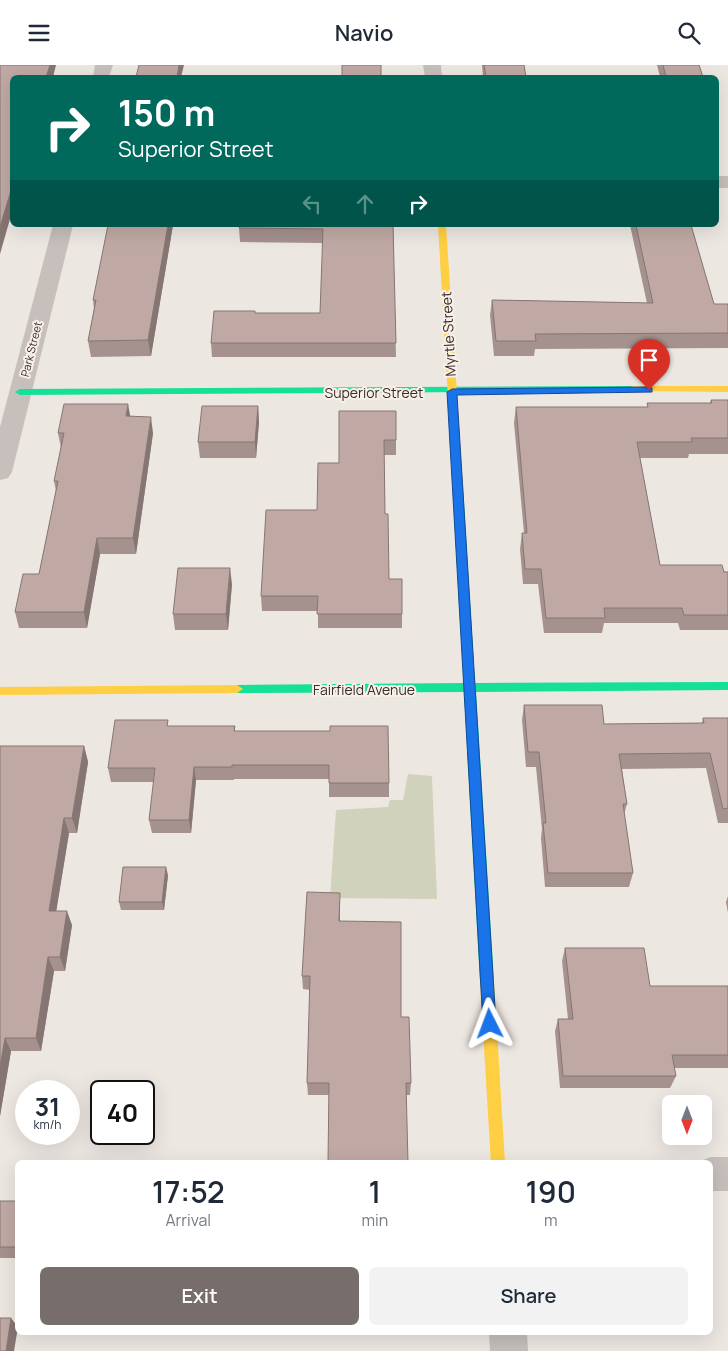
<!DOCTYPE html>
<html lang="en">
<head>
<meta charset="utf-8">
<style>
	body { margin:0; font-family:Manrope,sans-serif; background:#f2f2f3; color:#1f2937; height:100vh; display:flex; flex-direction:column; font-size:19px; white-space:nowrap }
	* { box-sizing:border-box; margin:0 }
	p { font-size:16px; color:#747a83 }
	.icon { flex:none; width:28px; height:28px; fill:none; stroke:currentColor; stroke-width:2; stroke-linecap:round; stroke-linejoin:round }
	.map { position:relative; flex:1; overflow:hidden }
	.panel { position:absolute; left:15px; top:1095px; width:698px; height:175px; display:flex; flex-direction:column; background:#fff; border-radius:8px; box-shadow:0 5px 20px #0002 }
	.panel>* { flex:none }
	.banner { position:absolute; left:10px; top:10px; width:709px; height:152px; border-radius:8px; box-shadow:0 5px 20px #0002; background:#00695c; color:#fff; overflow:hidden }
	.needle { width:32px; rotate:180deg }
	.fabs { position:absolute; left:662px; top:1030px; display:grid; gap:10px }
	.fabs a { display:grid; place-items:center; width:50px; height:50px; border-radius:8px; background:#fff; box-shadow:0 5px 20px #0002; font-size:25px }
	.speed { position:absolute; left:15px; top:1015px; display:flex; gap:10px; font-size:25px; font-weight:700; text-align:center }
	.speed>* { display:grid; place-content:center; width:65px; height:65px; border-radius:50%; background:#fff; box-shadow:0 5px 20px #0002; line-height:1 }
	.speed small { font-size:12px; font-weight:400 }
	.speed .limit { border:2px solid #111; border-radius:8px; background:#fff; color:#111 }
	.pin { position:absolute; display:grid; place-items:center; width:42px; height:42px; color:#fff; margin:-51px -21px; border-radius:50% 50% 50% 0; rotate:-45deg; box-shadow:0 0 5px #0007 }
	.pin .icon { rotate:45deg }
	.me { position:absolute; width:55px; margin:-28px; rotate:357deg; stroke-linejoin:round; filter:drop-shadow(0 0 4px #0008) }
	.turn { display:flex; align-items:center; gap:18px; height:105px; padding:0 25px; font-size:22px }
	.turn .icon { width:65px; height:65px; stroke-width:2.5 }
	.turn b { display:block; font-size:35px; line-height:42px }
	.lanes { display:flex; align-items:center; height:48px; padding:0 25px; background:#0003; justify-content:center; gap:25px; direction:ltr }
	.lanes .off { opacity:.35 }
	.eta { display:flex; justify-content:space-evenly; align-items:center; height:85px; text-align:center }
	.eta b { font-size:30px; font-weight:600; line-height:35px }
	.cta { display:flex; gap:10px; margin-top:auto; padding:10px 25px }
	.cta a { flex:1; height:58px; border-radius:8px; background:#776d6a; color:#fff; font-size:20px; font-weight:600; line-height:58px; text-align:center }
	.cta a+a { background:#f2f2f3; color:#1f2937 }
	header { display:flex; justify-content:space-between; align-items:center; height:65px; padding:0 25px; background:#fff; font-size:22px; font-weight:600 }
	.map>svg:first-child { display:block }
	.green { fill:#d0d2bc }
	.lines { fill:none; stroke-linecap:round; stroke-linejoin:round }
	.street { fill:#c6bfbb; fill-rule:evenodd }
	.fast { fill:#16e098; fill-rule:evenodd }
	.slow { fill:#ffcf43; fill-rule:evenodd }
	.wall { fill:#a5918d }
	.shaded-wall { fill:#867673 }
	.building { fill:#c0a9a4; stroke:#867673 }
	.route { fill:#1a73e8; stroke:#114b97 }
	.labels { text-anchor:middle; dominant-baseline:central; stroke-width:4; stroke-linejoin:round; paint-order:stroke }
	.far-street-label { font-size:11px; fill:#372c29; stroke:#f9f1e9 }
	.street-label { font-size:14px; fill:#372c29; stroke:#f9f1e9 }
</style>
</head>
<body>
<header><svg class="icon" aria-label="menu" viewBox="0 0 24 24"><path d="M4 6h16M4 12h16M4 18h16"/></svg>Navio<svg class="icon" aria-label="search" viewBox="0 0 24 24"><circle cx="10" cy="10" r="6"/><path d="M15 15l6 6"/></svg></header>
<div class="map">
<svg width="728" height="1286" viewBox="0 0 728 1286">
	<rect width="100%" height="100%" fill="#ede7e2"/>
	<path class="green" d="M 408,709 L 432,711 L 437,834 L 330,833 L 336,745 L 388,742 L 390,735 L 403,735 Z"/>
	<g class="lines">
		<g class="street">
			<path d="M 95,0 L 113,0 L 109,12 L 93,12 Z"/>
			<path d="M 423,0 L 441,0 L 442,12 L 425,12 Z"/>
			<rect x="716" y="111" width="12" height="12"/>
			<path d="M 53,160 L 73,160 L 12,407 L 8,413 L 0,415 L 0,362 Z"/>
			<path d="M 710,1092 L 728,1092 L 728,1126 L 710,1126 L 710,1098 L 697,1098 Z"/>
			<path d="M 489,1268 L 527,1268 L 528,1286 L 490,1286 Z"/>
		</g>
		<g class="fast">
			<path d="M 633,321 L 636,322 L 636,326 L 20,330 L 15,327 L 20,324 Z"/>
			<path d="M 458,418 L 463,421 L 475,618 L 728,617 L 728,625 L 476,627 L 494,916 L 492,920 L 487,922 L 482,920 L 480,916 L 464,627 L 237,628 L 231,624 L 237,620 L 464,618 L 453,421 Z"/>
		</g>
		<g class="slow">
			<path d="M 438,160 L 446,160 L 463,421 L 458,424 L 453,421 Z"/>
			<path d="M 633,321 L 728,321 L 728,327 L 630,326 L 630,322 Z"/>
			<path d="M 237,620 L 243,624 L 237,628 L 0,630 L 0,622 Z"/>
			<path d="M 487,910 L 492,912 L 494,916 L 505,1098 L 491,1098 L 480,916 L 482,912 Z"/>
		</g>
	</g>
	<g class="wall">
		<path d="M 482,0 L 524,0 L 526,12 L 483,12 Z"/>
		<path d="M 657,0 L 699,0 L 703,12 L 660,12 Z"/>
		<path d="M 173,160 L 151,291 L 91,292 L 88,276 L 94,244 L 93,235 Z"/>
		<path d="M 393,160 L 396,292 L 212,292 L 211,278 L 255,248 L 320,248 L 323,178 L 240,177 L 239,163 Z"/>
		<path d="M 630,160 L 691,160 L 714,239 L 728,239 L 728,283 L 535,284 L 534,291 L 494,291 L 490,250 L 492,235 L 647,238 Z"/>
		<path d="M 711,335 L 728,335 L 728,389 L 689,389 L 688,393 L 640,393 L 660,500 L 728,507 L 728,565 L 680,565 L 678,558 L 604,558 L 602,568 L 544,568 L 538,519 L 523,519 L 520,484 L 522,468 L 524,468 L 514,358 L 516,342 L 647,342 L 647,338 L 710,338 Z"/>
		<path d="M 258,341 L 259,357 L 256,393 L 200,393 L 198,377 Z"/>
		<path d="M 339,346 L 396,375 L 396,390 L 384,390 L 385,449 L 389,514 L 402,549 L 402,563 L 318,563 L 318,546 L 262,546 L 261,531 L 317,445 L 339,398 Z"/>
		<path d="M 130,351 L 153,368 L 136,489 L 100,489 L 87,563 L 19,563 L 15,547 L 39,509 L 56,426 L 54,416 L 61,383 L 58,368 Z"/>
		<path d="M 232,519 L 228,565 L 175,565 L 173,549 Z"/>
		<path d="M 524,640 L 604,659 L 702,658 L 703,653 L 728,653 L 728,758 L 718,758 L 706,703 L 622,704 L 627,739 L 624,749 L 633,808 L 629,822 L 545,822 L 541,773 L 542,764 L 536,702 L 526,702 L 522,655 Z"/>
		<path d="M 169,661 L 235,661 L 235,666 L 389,718 L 389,732 L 329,732 L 329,714 L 234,714 L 234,715 L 196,715 L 191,768 L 152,768 L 149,755 L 154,717 L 111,717 L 108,703 Z"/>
		<path d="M 0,681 L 84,681 L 88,697 L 77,768 L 69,768 L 56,846 L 72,860 L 65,906 L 54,906 L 41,986 L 11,986 L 0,1051 Z"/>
		<path d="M 168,810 L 164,845 L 121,845 L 119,837 Z"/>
		<path d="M 728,831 L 728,848 L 726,837 Z"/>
		<path d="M 340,842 L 340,856 L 401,952 L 411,1018 L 410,1030 L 308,1030 L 307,1018 L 310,925 L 303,924 L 302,911 Z"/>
		<path d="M 565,883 L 650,921 L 728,921 L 728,1003 L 674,1003 L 676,1011 L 670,1023 L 560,1023 L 555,966 L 558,954 L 568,954 L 562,896 Z"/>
		<rect x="0" y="1136" width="18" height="57"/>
	</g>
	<g class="shaded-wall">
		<path d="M 50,0 L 56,0 L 53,12 L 46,12 Z"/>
		<path d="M 179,0 L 184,0 L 181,12 L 177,12 Z"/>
		<path d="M 12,122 L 12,147 L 0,189 L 0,162 Z"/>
		<path d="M 168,160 L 173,160 L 151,291 L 148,275 Z"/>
		<path d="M 128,339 L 131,355 L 126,351 Z"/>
		<path d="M 258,341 L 259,357 L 256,393 L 255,377 Z"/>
		<path d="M 151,352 L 153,368 L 136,489 L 133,473 Z"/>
		<path d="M 97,473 L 100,489 L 87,563 L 84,547 Z"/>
		<path d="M 230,503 L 232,519 L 228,565 L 226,549 Z"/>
		<path d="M 84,681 L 88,697 L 77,768 L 72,753 Z"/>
		<path d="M 194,702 L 196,715 L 191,768 L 189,755 Z"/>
		<path d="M 64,753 L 69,768 L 54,860 L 49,846 Z"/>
		<path d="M 166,802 L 168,810 L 164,845 L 162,837 Z"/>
		<path d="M 340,828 L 340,870 L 339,856 Z"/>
		<path d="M 67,846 L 72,860 L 65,906 L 60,892 Z"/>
		<path d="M 48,892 L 54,906 L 41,986 L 36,973 Z"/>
		<path d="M 5,973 L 11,986 L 0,1051 L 0,1002 Z"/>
		<path d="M 11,1253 L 18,1262 L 14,1286 L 6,1286 Z"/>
	</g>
	<g class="building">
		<path d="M 0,0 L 50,0 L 46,12 L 12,12 L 12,122 L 0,162 Z"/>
		<path d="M 139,0 L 179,0 L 177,12 L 136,12 Z"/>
		<rect x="342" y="0" width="39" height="12"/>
		<path d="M 484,0 L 524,0 L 526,12 L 486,12 Z"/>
		<path d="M 663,0 L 699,0 L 703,12 L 666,12 Z"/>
		<path d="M 108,160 L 168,160 L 148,275 L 88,276 L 96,235 L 93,235 Z"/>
		<path d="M 240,160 L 393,160 L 396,278 L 211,278 L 214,246 L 255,246 L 255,248 L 320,248 L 323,164 L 239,163 Z"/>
		<path d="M 636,160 L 691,160 L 714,239 L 728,239 L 728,268 L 535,269 L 536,276 L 496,276 L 492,235 L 653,238 Z"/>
		<path d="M 711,335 L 728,335 L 728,373 L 691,373 L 692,377 L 637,377 L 660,500 L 722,500 L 724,507 L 728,507 L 728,550 L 684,550 L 682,543 L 604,543 L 605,553 L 546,553 L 541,504 L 525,504 L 522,468 L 527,468 L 516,342 L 648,342 L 647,338 L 712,338 Z"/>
		<path d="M 64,339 L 128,339 L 126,351 L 151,352 L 133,473 L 97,473 L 84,547 L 15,547 L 23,509 L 39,509 L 58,416 L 54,416 L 64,368 L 58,368 Z"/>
		<path d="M 202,341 L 258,341 L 255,377 L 198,377 Z"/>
		<path d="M 339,346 L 396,346 L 396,375 L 384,375 L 385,449 L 388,449 L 389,514 L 402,514 L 402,549 L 317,549 L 318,531 L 261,531 L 266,445 L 317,445 L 318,398 L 339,398 Z"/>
		<path d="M 178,503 L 230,503 L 226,549 L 173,549 Z"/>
		<path d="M 524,640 L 602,640 L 604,659 L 704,658 L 703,653 L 728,653 L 728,743 L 723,744 L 710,688 L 619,689 L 627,739 L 623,739 L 633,808 L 548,808 L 543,758 L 546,758 L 539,687 L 528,687 Z"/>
		<path d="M 115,655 L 168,655 L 167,661 L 235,661 L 234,666 L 330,666 L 330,661 L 388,661 L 389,718 L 329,718 L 329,700 L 232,700 L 232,702 L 194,702 L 189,755 L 149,755 L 155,703 L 108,703 Z"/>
		<path d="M 0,681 L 84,681 L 72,753 L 64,753 L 49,846 L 67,846 L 60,892 L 48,892 L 36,973 L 5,973 L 0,1002 Z"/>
		<path d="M 123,802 L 166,802 L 162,837 L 119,837 Z"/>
		<path d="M 307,827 L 340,828 L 339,856 L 401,857 L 401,952 L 409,952 L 411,1018 L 406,1018 L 408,1098 L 328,1098 L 329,1018 L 307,1018 L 310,911 L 302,911 Z"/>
		<path d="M 565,883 L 644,883 L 650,921 L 728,921 L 728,990 L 672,990 L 676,1011 L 563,1011 L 558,954 L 573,954 Z"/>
		<rect x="0" y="1136" width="18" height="46"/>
		<path d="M 0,1253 L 11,1253 L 6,1286 L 0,1286 Z"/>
	</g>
	<path class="route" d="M 649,322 L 652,323 L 652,327 L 457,330 L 496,959 L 494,964 L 490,965 L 485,964 L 483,959 L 447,327 L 452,324 Z"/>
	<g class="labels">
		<g class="far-street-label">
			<text transform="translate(31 284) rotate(-76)">Park Street</text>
		</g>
		<g class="street-label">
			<text transform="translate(448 269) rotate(-93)">Myrtle Street</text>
			<text x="374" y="327">Superior Street</text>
			<text x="364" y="624">Fairfield Avenue</text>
		</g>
	</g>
</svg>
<div class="fabs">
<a><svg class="needle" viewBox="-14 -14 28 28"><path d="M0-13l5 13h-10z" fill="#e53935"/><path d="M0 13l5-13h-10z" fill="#747a83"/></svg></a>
</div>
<div class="speed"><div>31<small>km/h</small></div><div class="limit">40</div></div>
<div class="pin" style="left:649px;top:325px;background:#d93025"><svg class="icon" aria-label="arrive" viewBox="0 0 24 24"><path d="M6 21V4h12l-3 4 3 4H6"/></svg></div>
<svg class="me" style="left:490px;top:959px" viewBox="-20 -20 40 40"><path d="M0-17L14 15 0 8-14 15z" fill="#1a73e8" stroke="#fff" stroke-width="4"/></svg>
<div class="banner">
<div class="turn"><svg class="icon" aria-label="right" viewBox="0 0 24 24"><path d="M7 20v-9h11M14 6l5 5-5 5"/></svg><div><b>150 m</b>Superior Street</div></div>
<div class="lanes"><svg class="icon off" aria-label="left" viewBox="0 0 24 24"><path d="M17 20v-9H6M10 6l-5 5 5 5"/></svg><svg class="icon off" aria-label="ahead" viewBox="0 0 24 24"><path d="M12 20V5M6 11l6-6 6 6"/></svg><svg class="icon" aria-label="right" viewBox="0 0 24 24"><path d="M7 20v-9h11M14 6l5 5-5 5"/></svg></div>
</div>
<section class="panel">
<div class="eta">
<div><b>17:52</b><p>Arrival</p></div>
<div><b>1</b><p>min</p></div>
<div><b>190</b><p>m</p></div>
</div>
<div class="cta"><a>Exit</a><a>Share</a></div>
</section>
</div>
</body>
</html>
